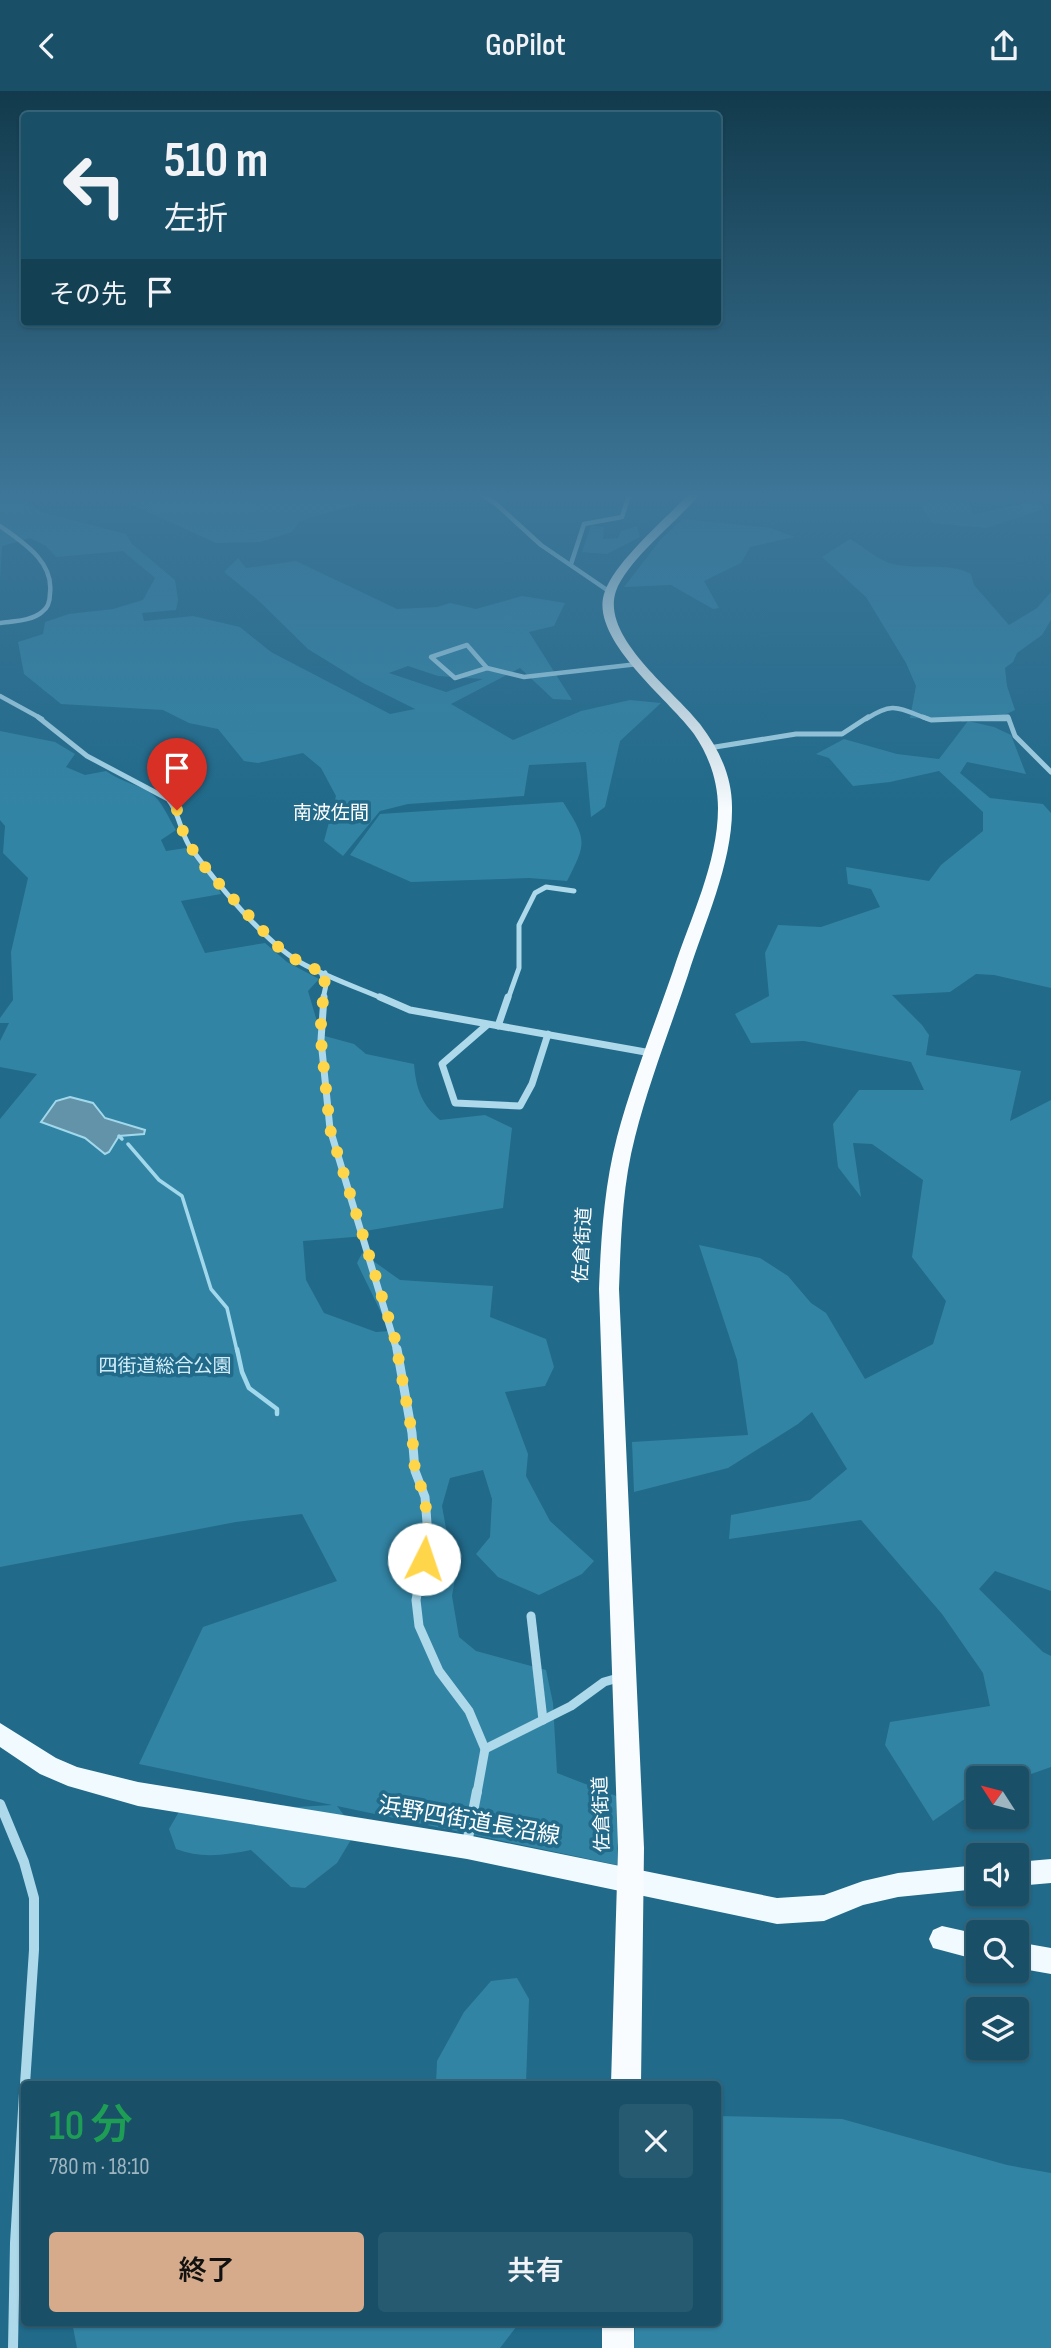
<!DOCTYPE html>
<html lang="ja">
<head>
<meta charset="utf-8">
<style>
	body { margin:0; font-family:"Sofia Sans Condensed","Noto Sans JP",sans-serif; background:#265a71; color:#f1f3f6; height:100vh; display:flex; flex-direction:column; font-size:26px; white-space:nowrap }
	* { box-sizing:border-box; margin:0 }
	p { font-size:23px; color:#9fb5c0 }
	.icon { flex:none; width:38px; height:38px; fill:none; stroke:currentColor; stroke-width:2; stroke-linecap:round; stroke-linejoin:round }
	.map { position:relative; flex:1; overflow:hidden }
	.details { position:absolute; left:21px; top:1990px; width:700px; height:245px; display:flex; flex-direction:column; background:#195068; border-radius:7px; box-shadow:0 2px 5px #0004,0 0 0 2px #37677c }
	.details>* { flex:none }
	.top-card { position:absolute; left:21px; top:21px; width:700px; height:214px; border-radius:7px; box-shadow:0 2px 5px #0004,0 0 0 2px #37677c; background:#195068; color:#f1f3f6; overflow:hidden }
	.needle { width:46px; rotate:306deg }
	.buttons { position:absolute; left:966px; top:1675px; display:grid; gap:14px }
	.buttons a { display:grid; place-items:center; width:63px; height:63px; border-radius:7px; background:#195068; box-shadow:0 2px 5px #0004,0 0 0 2px #37677c; font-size:35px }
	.pin { position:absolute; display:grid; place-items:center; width:60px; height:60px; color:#fff; margin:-72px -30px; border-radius:50% 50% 50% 0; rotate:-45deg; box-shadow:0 0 7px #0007 }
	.pin .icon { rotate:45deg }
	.me { position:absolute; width:77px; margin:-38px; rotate:4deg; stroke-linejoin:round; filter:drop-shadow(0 0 5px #0008) }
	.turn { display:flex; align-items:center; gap:24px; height:147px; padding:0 28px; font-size:32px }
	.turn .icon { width:91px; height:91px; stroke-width:2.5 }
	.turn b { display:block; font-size:49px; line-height:60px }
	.then { display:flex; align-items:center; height:66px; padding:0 28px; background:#0003; gap:14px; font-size:26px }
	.round { display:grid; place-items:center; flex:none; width:74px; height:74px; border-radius:7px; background:#265a71 }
	.headline { display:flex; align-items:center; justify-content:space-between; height:119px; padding:0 28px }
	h1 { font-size:42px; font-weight:600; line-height:52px; color:#1e9e55 }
	.action { display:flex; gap:14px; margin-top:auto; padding:14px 28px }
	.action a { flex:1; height:80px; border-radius:7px; background:#d6ab8b; color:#111; font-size:28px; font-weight:600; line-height:80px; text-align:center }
	.action a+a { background:#265a71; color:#f1f3f6 }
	header { display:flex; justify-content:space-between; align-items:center; height:91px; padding:0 28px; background:#195068; font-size:32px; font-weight:600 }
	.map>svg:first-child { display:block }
	.green { fill:#3284a5; fill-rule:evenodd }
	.water { fill:#6293a8; stroke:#a1d8ec; stroke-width:2 }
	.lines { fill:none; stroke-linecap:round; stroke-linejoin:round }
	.stream-far1 { stroke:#a1d8ec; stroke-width:3.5 }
	.stream { stroke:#a1d8ec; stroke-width:4.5 }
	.minor-far4 { stroke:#add9eb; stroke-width:4.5 }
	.minor-far3 { stroke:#add9eb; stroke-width:5 }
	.minor-far2 { stroke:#add9eb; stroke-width:7 }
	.minor-far1 { stroke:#add9eb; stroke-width:9 }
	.minor { stroke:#add9eb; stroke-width:10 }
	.primary { fill:#f1fafe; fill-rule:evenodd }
	.trunk { fill:#f8fcfe; fill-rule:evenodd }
	.route { stroke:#ffd54a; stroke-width:12; stroke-dasharray:0 21.6 }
	.labels { text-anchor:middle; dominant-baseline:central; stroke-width:7; stroke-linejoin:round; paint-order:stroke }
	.far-quarter-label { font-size:19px; fill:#fff; stroke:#216a8a }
	.street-label { font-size:19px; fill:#fff; stroke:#216a8a }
	.park-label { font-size:19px; fill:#d2edf8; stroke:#216a8a }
	.near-street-label { font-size:23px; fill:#fff; stroke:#216a8a }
</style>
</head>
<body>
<header><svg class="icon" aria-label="back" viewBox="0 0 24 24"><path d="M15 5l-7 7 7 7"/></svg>GoPilot<svg class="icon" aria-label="share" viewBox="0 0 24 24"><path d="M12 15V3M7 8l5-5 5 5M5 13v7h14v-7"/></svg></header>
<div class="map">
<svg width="1051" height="2257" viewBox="0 0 1051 2257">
	<rect width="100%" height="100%" fill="#216a8a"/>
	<g class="green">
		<path d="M 0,404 L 23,409 L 41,421 L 126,443 L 132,453 L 175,489 L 178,509 L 176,519 L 142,522 L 144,530 L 193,525 L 240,536 L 271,561 L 390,623 L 415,618 L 363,592 L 308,558 L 258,509 L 224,481 L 238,467 L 246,477 L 296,470 L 397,518 L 437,516 L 450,512 L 476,518 L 522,505 L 565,512 L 554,535 L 529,541 L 572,609 L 553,608 L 520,577 L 451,613 L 513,649 L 581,620 L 630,609 L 661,612 L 620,650 L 605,716 L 591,726 L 586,671 L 529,674 L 524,705 L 408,713 L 380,720 L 343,765 L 324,750 L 336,705 L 321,677 L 303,662 L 258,672 L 244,670 L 218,638 L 189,632 L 163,619 L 61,613 L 24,583 L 18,551 L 43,543 L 45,531 L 69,523 L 113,518 L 143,509 L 155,487 L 123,460 L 56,466 L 46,455 L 30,447 L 2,455 L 0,491 ZM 408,575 L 438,585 L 483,588 L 446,601 L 389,582 Z"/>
		<path d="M 111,404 L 403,404 L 403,405 L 382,414 L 361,412 L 300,430 L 292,441 L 260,451 L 216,452 Z"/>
		<path d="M 947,404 L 977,404 L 968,408 L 972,424 L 1031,411 L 1042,414 L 1041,419 L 986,437 L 932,432 L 921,415 Z"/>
		<path d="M 683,428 L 771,437 L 794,446 L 750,456 L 741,472 L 704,490 L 719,517 L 713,518 L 671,494 L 624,496 L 661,448 Z"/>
		<path d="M 591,434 L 604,436 L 603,448 L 618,447 L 621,440 L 637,435 L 640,446 L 607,463 L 582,461 Z"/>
		<path d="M 850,448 C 862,455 876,467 889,472 C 915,480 948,470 971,483 L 974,494 L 1009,534 L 1037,517 L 1051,501 L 1051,529 L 1042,544 L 1017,562 L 1013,571 L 1005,577 L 1007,595 L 1015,619 L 992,630 L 910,627 L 916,595 L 906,572 L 866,506 L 822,466 Z"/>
		<path d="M 968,630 L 994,636 L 1011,644 L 1026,683 L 967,671 L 960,682 L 990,707 L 1043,713 L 1051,722 L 1051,897 L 994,884 L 976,883 L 950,901 L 892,904 L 922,934 L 929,944 L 926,964 L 1021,980 L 1010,1030 L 1051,1009 L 1051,1500 L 995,1480 L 979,1498 L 1043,1561 L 1051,1565 L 1051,1676 L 1017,1688 L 978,1687 L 978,1703 L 966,1707 L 933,1730 L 885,1654 L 890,1631 L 990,1615 L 983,1582 L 942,1523 L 861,1429 L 729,1448 L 731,1424 L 810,1409 L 847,1378 L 812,1321 L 798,1333 L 728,1377 L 634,1401 L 632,1351 L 748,1344 L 737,1269 L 699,1154 L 760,1167 L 788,1185 L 811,1212 L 826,1222 L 865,1288 L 933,1253 L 946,1210 L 912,1166 L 923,1089 L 872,1053 L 853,1052 L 861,1106 L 838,1076 L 833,1033 L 859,999 L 924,999 L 911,971 L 804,950 L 751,952 L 735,923 L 769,905 L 765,862 L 778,834 L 821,836 L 880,816 L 871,798 L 848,793 L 846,776 L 929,790 L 941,774 L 983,740 L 983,721 L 939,680 L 890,691 L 853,695 L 829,667 L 816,663 L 844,648 L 897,663 L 939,668 Z"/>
		<path d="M 0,640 L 55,651 L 75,663 L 66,676 L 85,684 L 106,680 C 121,691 140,694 151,702 C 162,710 169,728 176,739 L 161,749 L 166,760 L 186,757 L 216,792 L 221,803 L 181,810 L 205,862 L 265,852 L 287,871 L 319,888 L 308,900 L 321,944 L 354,953 L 366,963 L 414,973 C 416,998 422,1014 440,1029 L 485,1024 L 512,1037 L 503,1117 L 365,1140 L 366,1145 L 303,1150 L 306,1189 L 324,1222 L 376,1241 L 390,1240 L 357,1172 L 362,1162 L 400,1189 L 493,1195 L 490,1226 L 546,1248 L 554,1276 L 545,1295 L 505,1301 L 528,1363 L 526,1385 L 550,1430 L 594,1470 L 582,1483 L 539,1504 L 498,1486 L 476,1463 L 490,1446 L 492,1408 L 483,1379 L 450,1387 L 442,1415 L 455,1487 L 452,1505 L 459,1546 L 476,1560 L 546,1579 L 553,1612 L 557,1682 L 619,1706 L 617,1774 L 337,1715 L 347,1728 L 352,1747 L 337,1772 L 305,1797 L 291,1796 L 251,1759 C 226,1764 201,1768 176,1758 L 169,1738 L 184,1712 L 259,1711 L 296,1716 L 332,1714 L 139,1673 L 203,1536 L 337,1490 L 302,1423 L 236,1431 L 0,1476 L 0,1028 L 37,983 L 0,976 L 0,950 L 9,932 L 0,932 L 0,927 L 13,909 L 11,861 L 28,787 L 3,762 L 5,735 L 0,729 Z"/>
		<path d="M 563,711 C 587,749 587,751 567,790 L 529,787 L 411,791 L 350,764 L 380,723 Z"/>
		<path d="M 517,1887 L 529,1908 L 526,1993 L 436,1993 L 437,1970 L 464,1921 L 491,1890 Z"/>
		<path d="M 718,2025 L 842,2028 L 1007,2074 L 1051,2082 L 1051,2257 L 634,2257 L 635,2231 L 718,2231 Z"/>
		<path d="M 72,2231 L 520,2231 L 500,2257 L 77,2257 Z"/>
	</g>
	<path class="water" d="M 70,1006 L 93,1012 L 105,1027 L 145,1039 L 144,1043 L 119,1045 L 109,1061 L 105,1063 L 85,1047 L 41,1031 L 56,1010 Z"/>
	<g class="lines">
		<g class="stream-far1">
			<path d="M 119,1045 L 122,1048"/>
			<path d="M 128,1053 L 159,1089 L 182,1105 L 211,1198 L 227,1217 L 237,1260"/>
		</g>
		<path class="stream" d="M 237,1258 L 242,1281 L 249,1297 L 277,1318 L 277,1323"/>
		<g class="minor-far4">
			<path d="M 482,404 L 495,412 L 541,454 L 610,501"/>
			<path d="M 0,435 C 22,451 54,470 50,502 C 50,509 48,517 42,521 C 32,530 13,530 0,532"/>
			<path d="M 571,473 L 584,433 L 622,426 L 629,404"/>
			<path d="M 467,554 L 487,577 L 455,587 L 431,566 Z"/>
			<path d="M 487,577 L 524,586 L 638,573"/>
			<path d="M 0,605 L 42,628"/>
			<path d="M 866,628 C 894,610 898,617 928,628"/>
			<path d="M 962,628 L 1009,628"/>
		</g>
		<g class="minor-far3">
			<path d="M 38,626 L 87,665 L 168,708 C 180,723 180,741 190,756 C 215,790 268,856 305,874 C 330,887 358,897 384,908"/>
			<path d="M 923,626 L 931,629 L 1007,626"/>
			<path d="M 1008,626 L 1015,645 L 1051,681"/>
			<path d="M 709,657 L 796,643 L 842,643 L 868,626"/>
			<path d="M 323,908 L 326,894 L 322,884 L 325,882"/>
			<path d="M 508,908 L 519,877 L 519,834 L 535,802 L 546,796 L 574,800"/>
		</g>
		<g class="minor-far2">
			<path d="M 324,906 L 321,949 L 330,1038 L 397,1260"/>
			<path d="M 380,906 L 410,919 L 651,962"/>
			<path d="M 487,934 L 442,973 L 455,1012 L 520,1015 L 532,993 L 548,943"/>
			<path d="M 498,935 L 508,906"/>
		</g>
		<g class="minor-far1">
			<path d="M 397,1258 L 412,1342 L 415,1380 L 425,1406 L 427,1432 L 424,1467 L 416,1509 L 419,1535 L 439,1580 L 469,1620 L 485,1658 L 477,1702"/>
			<path d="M 531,1525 L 543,1629"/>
			<path d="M 485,1658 L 571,1615 L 604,1591 L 618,1587"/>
		</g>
		<g class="minor">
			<path d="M 0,1713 L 24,1771 L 34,1807 L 34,1859 L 25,1993"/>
			<path d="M 467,1752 L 477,1700"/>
			<path d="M 13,2257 L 15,2152 L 24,2002"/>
		</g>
		<g class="primary">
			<path d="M 0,1632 L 56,1667 L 77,1676 L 138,1691 L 467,1744 L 777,1807 L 824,1804 L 863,1790 L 898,1782 L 978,1774 L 978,1798 L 898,1806 L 863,1814 L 824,1830 L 777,1833 L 467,1768 L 138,1715 L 68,1695 L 40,1683 L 0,1656 Z"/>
			<path d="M 1051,1768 L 1051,1792 L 1017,1795 L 1017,1771 Z"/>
			<path d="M 942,1835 L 978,1843 L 978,1869 L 933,1857 L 929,1848 L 933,1839 Z"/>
			<path d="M 1017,1851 L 1051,1857 L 1051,1883 L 1017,1877 Z"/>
		</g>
		<g class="trunk">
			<path d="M 688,404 L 699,404 C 677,431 628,468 616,500 C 600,546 676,601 700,633 C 719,658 732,685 732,716 C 733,771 704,833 688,884 C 670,938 649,991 635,1046 C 622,1096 621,1147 619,1198 L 644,1757 L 641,1993 L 611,1993 L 618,1757 L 599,1198 C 601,1147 604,1096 617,1046 C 632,990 654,935 673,880 C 690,828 718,772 718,717 C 718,690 709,665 694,643 C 669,608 587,547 605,500 C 616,470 665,428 688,404 Z"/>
			<rect x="602" y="2231" width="32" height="26"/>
		</g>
	</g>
	<linearGradient id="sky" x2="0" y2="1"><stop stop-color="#123a4c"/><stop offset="0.56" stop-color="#3d7698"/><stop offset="1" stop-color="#3d7698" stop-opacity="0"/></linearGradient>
	<rect width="1051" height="720" fill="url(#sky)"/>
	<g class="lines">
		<path class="route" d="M 177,719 L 185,748 L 210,783 L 281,859 L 304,874 L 325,882 L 322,884 L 326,894 L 321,921 L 321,949 L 330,1038 L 395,1248 L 412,1342 L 415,1380 L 425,1406 L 427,1432 L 424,1468"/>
	</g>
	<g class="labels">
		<g class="far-quarter-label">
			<text x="331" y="722">南波佐間</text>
		</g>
		<g class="street-label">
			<text transform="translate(583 1154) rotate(-87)">佐倉街道</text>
			<text transform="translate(602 1723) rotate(-92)">佐倉街道</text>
		</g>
		<g class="park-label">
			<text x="165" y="1275">四街道総合公園</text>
		</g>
		<g class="near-street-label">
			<text transform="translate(469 1730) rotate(10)">浜野四街道長沼線</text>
		</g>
	</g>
</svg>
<div class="buttons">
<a><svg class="needle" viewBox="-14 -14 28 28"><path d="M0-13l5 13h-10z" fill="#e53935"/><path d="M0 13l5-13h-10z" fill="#9fb5c0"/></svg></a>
<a><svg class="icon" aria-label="sound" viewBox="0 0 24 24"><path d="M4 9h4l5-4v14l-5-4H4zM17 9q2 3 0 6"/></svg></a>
<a><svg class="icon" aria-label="search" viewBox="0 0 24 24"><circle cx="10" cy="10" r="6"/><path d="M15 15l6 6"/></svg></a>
<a><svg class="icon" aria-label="layers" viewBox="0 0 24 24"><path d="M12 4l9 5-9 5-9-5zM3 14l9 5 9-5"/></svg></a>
</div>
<div class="pin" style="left:177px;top:719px;background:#d93025"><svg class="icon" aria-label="arrive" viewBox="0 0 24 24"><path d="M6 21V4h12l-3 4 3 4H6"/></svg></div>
<svg class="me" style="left:424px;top:1468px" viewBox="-20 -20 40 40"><circle r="19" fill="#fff"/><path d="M0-13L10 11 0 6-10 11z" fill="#ffd54a"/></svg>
<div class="top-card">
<div class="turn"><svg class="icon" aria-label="left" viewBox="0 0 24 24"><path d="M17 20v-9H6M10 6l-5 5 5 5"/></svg><div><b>510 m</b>左折</div></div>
<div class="then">その先<svg class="icon" aria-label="arrive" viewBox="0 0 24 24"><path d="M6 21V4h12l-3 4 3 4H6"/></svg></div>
</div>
<section class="details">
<div class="headline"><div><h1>10 分</h1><p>780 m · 18:10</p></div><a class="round"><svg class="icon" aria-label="close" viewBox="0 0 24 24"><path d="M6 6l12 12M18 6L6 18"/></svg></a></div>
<div class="action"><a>終了</a><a>共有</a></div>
</section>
</div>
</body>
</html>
